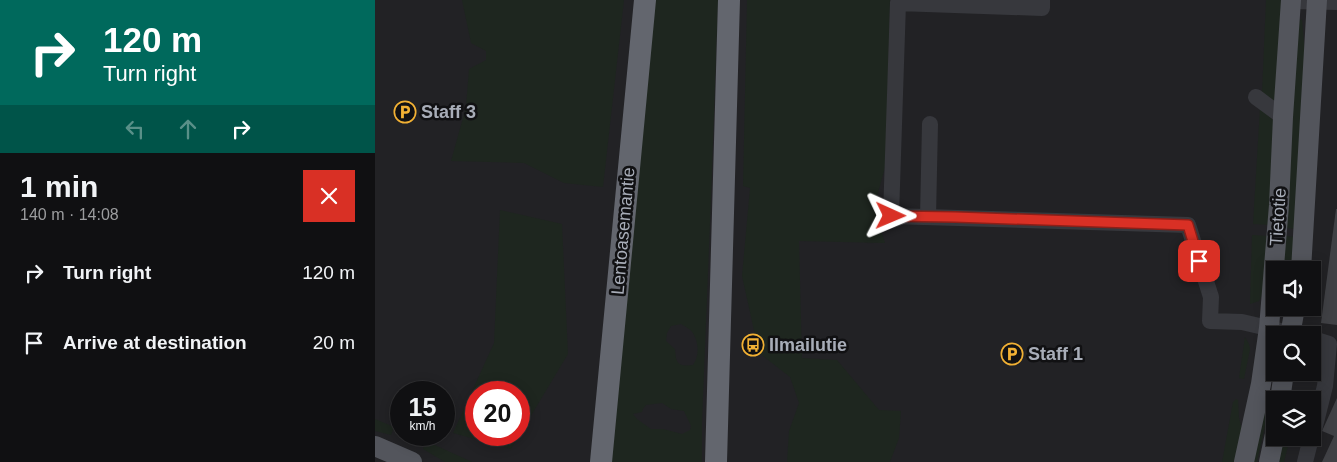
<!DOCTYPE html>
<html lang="en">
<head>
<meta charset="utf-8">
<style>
	body { margin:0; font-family:Helvetica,sans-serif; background:#19191b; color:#f1f3f6; height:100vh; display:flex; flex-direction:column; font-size:19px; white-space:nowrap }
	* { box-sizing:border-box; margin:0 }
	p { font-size:16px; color:#9c9d9f }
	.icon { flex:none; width:28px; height:28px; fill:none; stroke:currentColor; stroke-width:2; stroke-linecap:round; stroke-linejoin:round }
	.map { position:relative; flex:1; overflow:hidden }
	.panel { display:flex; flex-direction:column; background:#101012; width:375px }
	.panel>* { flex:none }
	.banner { background:#00695c; color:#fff; overflow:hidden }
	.fabs { position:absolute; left:891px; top:261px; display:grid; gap:10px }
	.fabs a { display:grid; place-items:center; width:55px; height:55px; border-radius:0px; background:#101012; box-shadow:0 2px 12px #0003,0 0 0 1px #303032; font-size:25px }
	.speed { position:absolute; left:15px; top:381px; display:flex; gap:10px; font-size:25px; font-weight:700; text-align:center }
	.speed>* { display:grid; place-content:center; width:65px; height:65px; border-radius:50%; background:#101012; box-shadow:0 2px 12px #0003,0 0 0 1px #303032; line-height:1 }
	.speed small { font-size:12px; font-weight:400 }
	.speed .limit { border:8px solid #d22; background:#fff; color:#111 }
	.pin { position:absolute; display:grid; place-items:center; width:42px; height:42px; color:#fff; margin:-21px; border-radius:10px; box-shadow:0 2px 8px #0006 }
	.me { position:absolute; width:55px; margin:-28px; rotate:91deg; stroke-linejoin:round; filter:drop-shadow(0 0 4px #0008) }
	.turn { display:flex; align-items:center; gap:18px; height:105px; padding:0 20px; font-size:22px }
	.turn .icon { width:65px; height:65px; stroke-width:2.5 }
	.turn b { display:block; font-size:35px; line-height:42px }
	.lanes { display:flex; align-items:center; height:48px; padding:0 20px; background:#0003; justify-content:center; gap:25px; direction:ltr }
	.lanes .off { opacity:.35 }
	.round { display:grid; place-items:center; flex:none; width:52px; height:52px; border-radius:0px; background:#19191b }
	.summary { display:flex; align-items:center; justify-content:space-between; height:85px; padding:0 20px }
	h1 { font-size:30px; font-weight:600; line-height:38px }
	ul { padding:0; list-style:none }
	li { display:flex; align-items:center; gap:15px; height:70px; padding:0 20px }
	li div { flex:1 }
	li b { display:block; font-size:19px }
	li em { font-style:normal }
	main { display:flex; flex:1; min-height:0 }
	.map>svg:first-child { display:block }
	.built { fill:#222225; fill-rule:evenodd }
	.green { fill:#1e261f; fill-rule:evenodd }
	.building { fill:#404145 }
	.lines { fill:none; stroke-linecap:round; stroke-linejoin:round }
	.minor { stroke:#37383d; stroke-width:16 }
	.major { stroke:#53555c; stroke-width:20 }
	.highway { stroke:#63666e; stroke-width:22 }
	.route-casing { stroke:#8d1f18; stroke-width:12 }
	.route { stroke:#d93025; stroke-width:9 }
	.labels { text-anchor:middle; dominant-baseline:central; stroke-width:5; stroke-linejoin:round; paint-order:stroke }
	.poi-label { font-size:18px; font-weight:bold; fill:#a8adb8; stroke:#111113; text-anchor:start }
	.street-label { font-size:18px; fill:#a8adb8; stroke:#111113 }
</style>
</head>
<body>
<main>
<section class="panel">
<div class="banner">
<div class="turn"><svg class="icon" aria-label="right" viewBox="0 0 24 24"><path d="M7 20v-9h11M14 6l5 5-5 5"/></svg><div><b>120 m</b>Turn right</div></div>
<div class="lanes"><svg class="icon off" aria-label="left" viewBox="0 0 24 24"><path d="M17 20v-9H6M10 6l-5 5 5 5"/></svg><svg class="icon off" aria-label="ahead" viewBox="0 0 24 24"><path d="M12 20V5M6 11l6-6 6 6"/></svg><svg class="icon" aria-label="right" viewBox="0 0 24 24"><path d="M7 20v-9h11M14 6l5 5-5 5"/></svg></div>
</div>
<div class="summary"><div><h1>1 min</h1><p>140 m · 14:08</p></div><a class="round" style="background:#d93025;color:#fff"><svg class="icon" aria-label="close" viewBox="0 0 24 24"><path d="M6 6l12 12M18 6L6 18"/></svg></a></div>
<ul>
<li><svg class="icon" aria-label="right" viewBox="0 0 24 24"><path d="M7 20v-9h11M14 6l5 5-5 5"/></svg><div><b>Turn right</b></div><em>120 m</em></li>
<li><svg class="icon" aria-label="arrive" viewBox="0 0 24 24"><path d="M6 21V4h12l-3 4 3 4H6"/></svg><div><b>Arrive at destination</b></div><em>20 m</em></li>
</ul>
</section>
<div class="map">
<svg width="962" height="462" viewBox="0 0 962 462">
	<rect width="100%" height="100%" fill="#161618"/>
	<path class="built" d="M 0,0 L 962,0 L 962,462 L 0,462 ZM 900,270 L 938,270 L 938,308 L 900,308 ZM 900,335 L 938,335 L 938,372 L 900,372 ZM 26,392 L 69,392 L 69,435 L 26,435 ZM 101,392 L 144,392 L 144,435 L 101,435 ZM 900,400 L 938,400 L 938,438 L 900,438 Z"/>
	<g class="green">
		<path d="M 87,0 L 249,0 L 228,187 L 189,183 L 149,163 L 76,161 L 91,107 L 94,69 L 111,60 L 111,51 L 96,43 Z"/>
		<path d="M 278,0 L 343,0 L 336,198 L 327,422 L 327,462 L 236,462 ZM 306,324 C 311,327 317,330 319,335 C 324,345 324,356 318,365 C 302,367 301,363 300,349 L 291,341 L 292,333 L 296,326 ZM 287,403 L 296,409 L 309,411 L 316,426 L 315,430 L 307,434 L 288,429 L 276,429 L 262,419 L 258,414 L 267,412 L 268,409 L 271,405 Z"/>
		<path d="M 372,0 L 515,0 L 511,164 L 499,207 L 510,243 L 424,241 L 427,358 L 462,360 L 504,410 L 526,411 L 524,438 L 515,462 L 412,462 L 414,431 L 424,403 L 415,377 L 384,353 L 367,276 L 375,188 L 368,186 Z"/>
		<path d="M 891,0 L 907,0 L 901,102 L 887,93 Z"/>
		<path d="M 927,19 L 931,65 L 922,229 L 909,228 L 920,23 Z"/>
		<path d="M 885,108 L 899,121 L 895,225 L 878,224 Z"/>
		<path d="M 125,210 L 187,224 L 193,354 L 136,449 L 78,433 L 119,343 ZM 101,392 L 144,392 L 144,435 L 101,435 Z"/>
		<path d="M 877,235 L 894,236 L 887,295 L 884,301 L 875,304 Z"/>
		<path d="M 910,236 L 922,237 L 920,270 L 907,270 Z"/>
		<path d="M 870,337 L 874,344 L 875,349 L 869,379 L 864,378 Z"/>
		<path d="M 891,394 L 897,395 L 882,462 L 877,462 Z"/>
		<path d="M 861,399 L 863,400 L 864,418 L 868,434 L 861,462 L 847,462 L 858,402 Z"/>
		<path d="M 0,419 L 19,427 L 16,435 L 0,431 Z"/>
		<path d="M 908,438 L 915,438 L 909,462 L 903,462 Z"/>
		<path d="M 51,441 L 97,462 L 70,462 L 48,449 Z"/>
	</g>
	<g class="building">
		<path d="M 961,209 L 962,209 L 962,325 L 946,323 Z"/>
		<path d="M 962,398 L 962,462 L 947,462 L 959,436 L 947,431 Z"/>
		<path d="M 21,430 L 26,432 L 26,435 L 32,435 L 31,438 L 20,433 Z"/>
	</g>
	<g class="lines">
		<g class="minor">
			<path d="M 667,0 L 667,8 L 523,3 L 516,216 L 813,225 L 836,297 L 835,321 L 867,322 L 923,335"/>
			<path d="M 916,1 L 962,2"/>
			<path d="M 881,97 L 908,117"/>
			<path d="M 553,217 L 555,124"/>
			<path d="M 938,339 L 954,344 L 950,386 L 938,434"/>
			<path d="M 930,462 L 936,438"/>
		</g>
		<g class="major">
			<path d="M 926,270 L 942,0"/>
			<path d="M 915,335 L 920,308"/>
			<path d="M 905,400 L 909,372"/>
			<path d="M 0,446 L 37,462"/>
			<path d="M 869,462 L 886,384 L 894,328 L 904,205 L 908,117 L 916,0"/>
			<path d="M 894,462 L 900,434"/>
		</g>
		<g class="highway">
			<path d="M 226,462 L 270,0"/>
			<path d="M 341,462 L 354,0"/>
		</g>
	</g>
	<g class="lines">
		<g class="route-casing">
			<path id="route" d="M 516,216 L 580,217 L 813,225 L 824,261"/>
		</g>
		<use href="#route" class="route"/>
	</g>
	<defs>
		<g id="parking-ring" transform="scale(1.125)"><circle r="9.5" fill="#111113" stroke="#f2b134" stroke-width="1.5"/><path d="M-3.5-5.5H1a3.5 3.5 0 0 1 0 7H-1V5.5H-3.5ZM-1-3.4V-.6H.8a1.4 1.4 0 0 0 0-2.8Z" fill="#f2b134"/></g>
		<g id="bus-ring" transform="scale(1.125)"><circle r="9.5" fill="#111113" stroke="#f2b134" stroke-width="1.5"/><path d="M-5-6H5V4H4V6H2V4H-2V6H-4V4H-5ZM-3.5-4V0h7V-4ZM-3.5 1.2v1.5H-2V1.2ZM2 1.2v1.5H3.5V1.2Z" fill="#f2b134"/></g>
	</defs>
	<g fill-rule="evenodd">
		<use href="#parking-ring" x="30" y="112"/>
		<use href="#bus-ring" x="378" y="345"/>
		<use href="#parking-ring" x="637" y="354"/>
	</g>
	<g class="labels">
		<g class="poi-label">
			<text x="46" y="112">Staff 3</text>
			<text x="394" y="345">Ilmailutie</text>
			<text x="653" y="354">Staff 1</text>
		</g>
		<g class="street-label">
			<text transform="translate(903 217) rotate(-86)">Tietotie</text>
			<text transform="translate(248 231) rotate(-85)">Lentoasemantie</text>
		</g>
	</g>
</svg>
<div class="fabs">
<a><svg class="icon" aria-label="sound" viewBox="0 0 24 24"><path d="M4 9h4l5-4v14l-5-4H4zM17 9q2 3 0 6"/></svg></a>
<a><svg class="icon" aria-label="search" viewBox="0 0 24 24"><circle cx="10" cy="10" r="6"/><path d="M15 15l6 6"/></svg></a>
<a><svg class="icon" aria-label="layers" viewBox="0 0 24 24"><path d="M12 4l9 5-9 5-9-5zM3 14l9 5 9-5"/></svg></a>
</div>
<div class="speed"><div>15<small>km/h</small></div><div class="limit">20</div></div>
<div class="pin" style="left:824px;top:261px;background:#d93025"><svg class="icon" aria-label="arrive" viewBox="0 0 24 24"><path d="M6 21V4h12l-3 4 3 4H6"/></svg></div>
<svg class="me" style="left:516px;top:216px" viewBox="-20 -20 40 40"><path d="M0-17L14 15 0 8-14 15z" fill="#d93025" stroke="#fff" stroke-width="4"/></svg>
</div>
</main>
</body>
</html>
